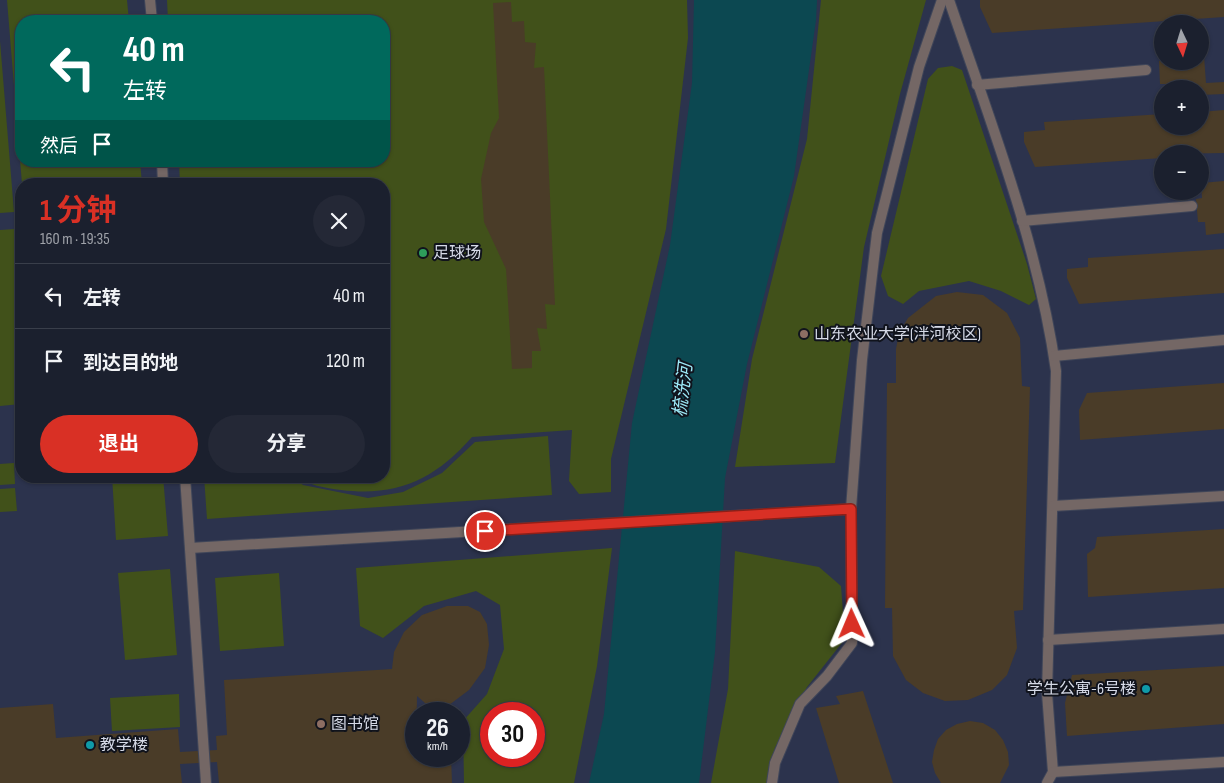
<!DOCTYPE html>
<html lang="zh">
<head>
<meta charset="utf-8">
<style>
	body { margin:0; font-family:"Sofia Sans Condensed","Noto Sans SC",sans-serif; background:#242836; color:#f1f3f6; height:100vh; display:flex; flex-direction:column; font-size:19px; white-space:nowrap }
	* { box-sizing:border-box; margin:0 }
	p { font-size:16px; color:#a0a3aa }
	.icon { flex:none; width:28px; height:28px; fill:none; stroke:currentColor; stroke-width:2; stroke-linecap:round; stroke-linejoin:round }
	.map { position:relative; flex:1; overflow:hidden }
	.side { position:absolute; left:15px; top:178px; width:375px; height:305px; display:flex; flex-direction:column; background:#1b202e; border-radius:20px; box-shadow:0 1px 4px #0004,0 0 0 1px #393e4a }
	.side>* { flex:none }
	.top-card { position:absolute; left:15px; top:15px; width:375px; height:152px; border-radius:20px; box-shadow:0 1px 4px #0004,0 0 0 1px #393e4a; background:#00695c; color:#fff; overflow:hidden }
	.needle { width:32px; rotate:176deg }
	.fabs { position:absolute; left:1154px; top:15px; display:grid; gap:10px }
	.fabs a { display:grid; place-items:center; width:55px; height:55px; border-radius:50%; background:#1b202e; box-shadow:0 1px 4px #0004,0 0 0 1px #393e4a; font-size:25px }
	.speed { position:absolute; left:405px; top:702px; display:flex; gap:10px; font-size:25px; font-weight:700; text-align:center }
	.speed>* { display:grid; place-content:center; width:65px; height:65px; border-radius:50%; background:#1b202e; box-shadow:0 1px 4px #0004,0 0 0 1px #393e4a; line-height:1 }
	.speed small { font-size:12px; font-weight:400 }
	.speed .limit { border:8px solid #d22; background:#fff; color:#111 }
	.pin { position:absolute; display:grid; place-items:center; width:42px; height:42px; color:#fff; margin:-21px; border:2px solid #fff; border-radius:50%; box-shadow:0 1px 5px #0007 }
	.me { position:absolute; width:55px; margin:-28px; rotate:359deg; stroke-linejoin:round; filter:drop-shadow(0 0 4px #0008) }
	.turn { display:flex; align-items:center; gap:18px; height:105px; padding:0 25px; font-size:22px }
	.turn .icon { width:65px; height:65px; stroke-width:2.5 }
	.turn b { display:block; font-size:35px; line-height:42px }
	.then { display:flex; align-items:center; height:48px; padding:0 25px; background:#0003; gap:10px; font-size:19px }
	.round { display:grid; place-items:center; flex:none; width:52px; height:52px; border-radius:26px; background:#242836 }
	.head { display:flex; align-items:center; justify-content:space-between; height:85px; padding:0 25px }
	h1 { font-size:30px; font-weight:700; line-height:38px; color:#d93025 }
	.primary-button { display:flex; gap:10px; margin-top:auto; padding:10px 25px }
	.primary-button a { flex:1; height:58px; border-radius:30px; background:#d93025; color:#fff; font-size:20px; font-weight:700; line-height:58px; text-align:center }
	.primary-button a+a { background:#242836; color:#f1f3f6 }
	ul { padding:0; list-style:none }
	li { display:flex; align-items:center; gap:15px; height:65px; padding:0 25px; border-top:1px solid #393e4a }
	li div { flex:1 }
	li b { display:block; font-size:19px }
	li em { font-style:normal }
	.map>svg:first-child { display:block }
	.built { fill:#2c334d; fill-rule:evenodd }
	.green { fill:#41511a; fill-rule:evenodd }
	.water { fill:#0c4851 }
	.building { fill:#4a3c28 }
	.lines { fill:none; stroke-linecap:round; stroke-linejoin:round }
	.minor-casing { stroke:#404659; stroke-width:12 }
	.minor { stroke:#746765; stroke-width:10 }
	.route-casing { stroke:#8d1f18; stroke-width:12 }
	.route { stroke:#d93025; stroke-width:9 }
	.leisure-dot { fill:#2e9e5b; stroke:#10131c; stroke-width:2 }
	.education-dot { fill:#8d6e63; stroke:#10131c; stroke-width:2 }
	.culture-dot { fill:#0f9aa8; stroke:#10131c; stroke-width:2 }
	.labels { text-anchor:middle; dominant-baseline:central; stroke-width:4; stroke-linejoin:round; paint-order:stroke }
	.poi-label { font-size:16px; fill:#d6dae7; stroke:#10131c; text-anchor:start }
	.water-label { font-size:18px; font-style:italic; fill:#9de9f7; stroke:#10131c }
</style>
</head>
<body>
<div class="map">
<svg width="1224" height="783" viewBox="0 0 1224 783">
	<rect width="100%" height="100%" fill="#242a3e"/>
	<path class="built" d="M 0,0 L 1224,0 L 1224,783 L 0,783 ZM 21,21 L 384,21 L 384,161 L 21,161 ZM 1162,24 L 1200,24 L 1200,61 L 1162,61 ZM 1162,89 L 1200,89 L 1200,126 L 1162,126 ZM 1162,154 L 1200,154 L 1200,191 L 1162,191 ZM 21,184 L 384,184 L 384,476 L 21,476 ZM 416,714 L 459,714 L 459,756 L 416,756 ZM 491,714 L 534,714 L 534,756 L 491,756 Z"/>
	<g class="green">
		<path d="M 7,0 L 127,0 L 129,21 L 21,21 L 21,161 L 140,161 L 142,184 L 22,184 Z"/>
		<path d="M 167,0 L 687,0 L 688,38 L 666,229 L 611,459 L 611,492 L 579,494 L 569,481 L 572,430 L 472,437 C 435,479 398,497 341,490 C 325,488 308,485 294,476 L 384,476 L 384,184 L 180,184 L 179,161 L 384,161 L 384,21 L 168,21 Z"/>
		<path d="M 821,0 L 926,0 L 900,94 L 864,247 L 835,463 L 735,467 L 752,359 L 807,139 Z"/>
		<path d="M 0,41 L 14,212 L 0,213 Z"/>
		<path d="M 952,66 L 962,70 L 1027,264 L 1036,299 L 1029,305 L 1001,291 L 969,281 L 919,291 L 903,304 L 888,296 L 881,276 L 928,79 L 938,68 Z"/>
		<path d="M 15,229 L 21,316 L 21,404 L 0,406 L 0,230 Z"/>
		<path d="M 548,436 L 552,495 L 207,519 L 204,476 L 291,476 L 303,485 L 368,498 L 403,492 L 442,473 L 475,442 Z"/>
		<path d="M 14,463 L 15,484 L 0,485 L 0,464 Z"/>
		<path d="M 112,476 L 163,476 L 168,536 L 116,540 Z"/>
		<path d="M 15,488 L 17,511 L 0,512 L 0,489 Z"/>
		<path d="M 612,548 L 597,666 L 574,783 L 464,783 L 463,721 L 487,694 L 504,649 L 500,605 L 476,591 L 424,606 L 383,638 L 360,626 L 356,568 ZM 491,714 L 534,714 L 534,756 L 491,756 Z"/>
		<path d="M 735,551 L 819,567 L 841,586 L 845,639 L 807,687 L 775,748 L 767,783 L 711,783 L 728,689 Z"/>
		<path d="M 170,569 L 177,655 L 125,660 L 118,573 Z"/>
		<path d="M 279,573 L 284,646 L 220,651 L 215,578 Z"/>
		<path d="M 179,694 L 180,727 L 112,731 L 110,698 Z"/>
	</g>
	<path class="water" d="M 694,0 L 817,0 L 816,20 L 794,176 L 747,364 L 725,478 L 715,652 L 699,783 L 589,783 L 604,714 L 632,423 L 670,245 L 692,83 Z"/>
	<g class="building">
		<path d="M 980,0 L 1224,0 L 1224,17 L 992,33 L 980,7 Z"/>
		<path d="M 511,2 L 512,22 L 524,21 L 525,42 L 536,43 L 534,68 L 544,67 L 555,305 L 545,304 L 547,329 L 537,328 L 541,351 L 532,351 L 532,368 L 512,369 L 506,269 L 484,222 L 481,179 L 491,133 L 499,118 L 493,3 Z"/>
		<path d="M 1204,56 L 1206,83 L 1224,82 L 1224,94 L 1200,95 L 1200,89 L 1168,89 L 1168,84 L 1160,84 L 1159,61 L 1200,61 L 1200,57 Z"/>
		<path d="M 1224,110 L 1224,153 L 1162,154 L 1162,158 L 1035,167 L 1024,142 L 1024,132 L 1045,130 L 1044,122 L 1162,114 L 1162,126 L 1200,126 L 1200,112 Z"/>
		<path d="M 1224,181 L 1224,233 L 1206,235 L 1205,222 L 1198,222 L 1196,199 L 1202,198 L 1201,183 Z"/>
		<path d="M 1224,249 L 1224,293 L 1079,304 L 1067,278 L 1067,269 L 1088,267 L 1088,258 Z"/>
		<path d="M 957,292 L 983,295 L 1007,313 L 1020,338 L 1022,386 L 1030,387 L 1023,610 L 1014,611 L 1017,648 L 1007,675 L 992,690 L 968,700 L 945,701 L 923,693 L 906,680 L 893,656 L 892,608 L 885,608 L 887,383 L 896,383 L 896,349 L 899,333 L 908,318 L 936,296 Z"/>
		<path d="M 1224,383 L 1224,429 L 1080,440 L 1079,410 L 1087,393 Z"/>
		<path d="M 1224,529 L 1224,588 L 1088,597 L 1087,554 L 1095,548 L 1097,537 Z"/>
		<path d="M 447,606 L 468,606 L 480,612 L 487,624 L 489,645 L 485,668 L 469,690 L 449,705 L 433,710 L 417,696 L 416,756 L 451,756 L 452,783 L 219,783 L 217,762 L 180,764 L 182,783 L 0,783 L 0,708 L 53,704 L 56,738 L 178,729 L 180,752 L 217,750 L 216,736 L 227,735 L 224,680 L 392,669 L 394,652 L 404,632 L 422,615 Z"/>
		<path d="M 1224,666 L 1224,724 L 1067,736 L 1065,703 L 1072,675 Z"/>
		<path d="M 863,691 L 893,783 L 839,783 L 816,708 L 840,704 L 836,696 Z"/>
		<path d="M 448,710 L 448,714 L 419,714 L 419,712 Z"/>
		<path d="M 970,721 L 983,723 L 995,730 L 1003,740 L 1008,752 L 1009,765 L 1000,783 L 941,783 L 935,773 L 932,762 L 934,750 L 938,739 L 946,730 L 957,724 Z"/>
	</g>
	<g class="lines">
		<g class="minor-casing">
			<g id="minor">
				<path d="M 150,0 L 152,21"/>
				<path d="M 949,0 C 990,121 1038,243 1056,371 L 1047,693 L 1053,772 L 1047,783"/>
				<path d="M 977,85 L 1146,70"/>
				<path d="M 162,161 L 163,184"/>
				<path d="M 1022,221 L 1192,206"/>
				<path d="M 1054,356 L 1224,340"/>
				<path d="M 185,476 L 206,783"/>
				<path d="M 1053,506 L 1224,496"/>
				<path d="M 190,548 L 851,509"/>
				<path d="M 1048,640 L 1224,629"/>
				<path d="M 1053,772 L 1224,762"/>
				<path d="M 772,783 L 775,763 L 800,704 L 827,676 L 852,643 L 851,509 L 862,360 L 877,233 L 919,67 L 942,0"/>
			</g>
		</g>
		<use href="#minor" class="minor"/>
	</g>
	<g class="lines">
		<g class="route-casing">
			<path id="route" d="M 485,531 L 851,509 L 852,624"/>
		</g>
		<use href="#route" class="route"/>
	</g>
	<circle class="leisure-dot" cx="423" cy="253" r="5"/>
	<g class="education-dot">
		<circle cx="804" cy="334" r="5"/>
		<circle cx="321" cy="724" r="5"/>
	</g>
	<g class="culture-dot">
		<circle cx="1146" cy="689" r="5"/>
		<circle cx="90" cy="745" r="5"/>
	</g>
	<g class="labels">
		<g class="poi-label">
			<text x="433" y="253">足球场</text>
			<text x="814" y="334">山东农业大学(泮河校区)</text>
			<text x="1136" y="689" text-anchor="end">学生公寓-6号楼</text>
			<text x="331" y="724">图书馆</text>
			<text x="100" y="745">教学楼</text>
		</g>
		<g class="water-label">
			<text transform="translate(683 390) rotate(-83)">梳洗河</text>
		</g>
	</g>
</svg>
<div class="fabs">
<a><svg class="needle" viewBox="-14 -14 28 28"><path d="M0-13l5 13h-10z" fill="#e53935"/><path d="M0 13l5-13h-10z" fill="#a0a3aa"/></svg></a>
<a>+</a>
<a>−</a>
</div>
<div class="speed"><div>26<small>km/h</small></div><div class="limit">30</div></div>
<div class="pin" style="left:485px;top:531px;background:#d93025"><svg class="icon" aria-label="arrive" viewBox="0 0 24 24"><path d="M6 21V4h12l-3 4 3 4H6"/></svg></div>
<svg class="me" style="left:852px;top:624px" viewBox="-20 -20 40 40"><path d="M0-17L14 15 0 8-14 15z" fill="#d93025" stroke="#fff" stroke-width="4"/></svg>
<div class="top-card">
<div class="turn"><svg class="icon" aria-label="left" viewBox="0 0 24 24"><path d="M17 20v-9H6M10 6l-5 5 5 5"/></svg><div><b>40 m</b>左转</div></div>
<div class="then">然后<svg class="icon" aria-label="arrive" viewBox="0 0 24 24"><path d="M6 21V4h12l-3 4 3 4H6"/></svg></div>
</div>
<section class="side">
<div class="head"><div><h1>1 分钟</h1><p>160 m · 19:35</p></div><a class="round"><svg class="icon" aria-label="close" viewBox="0 0 24 24"><path d="M6 6l12 12M18 6L6 18"/></svg></a></div>
<ul>
<li><svg class="icon" aria-label="left" viewBox="0 0 24 24"><path d="M17 20v-9H6M10 6l-5 5 5 5"/></svg><div><b>左转</b></div><em>40 m</em></li>
<li><svg class="icon" aria-label="arrive" viewBox="0 0 24 24"><path d="M6 21V4h12l-3 4 3 4H6"/></svg><div><b>到达目的地</b></div><em>120 m</em></li>
</ul>
<div class="primary-button"><a>退出</a><a>分享</a></div>
</section>
</div>
</body>
</html>
